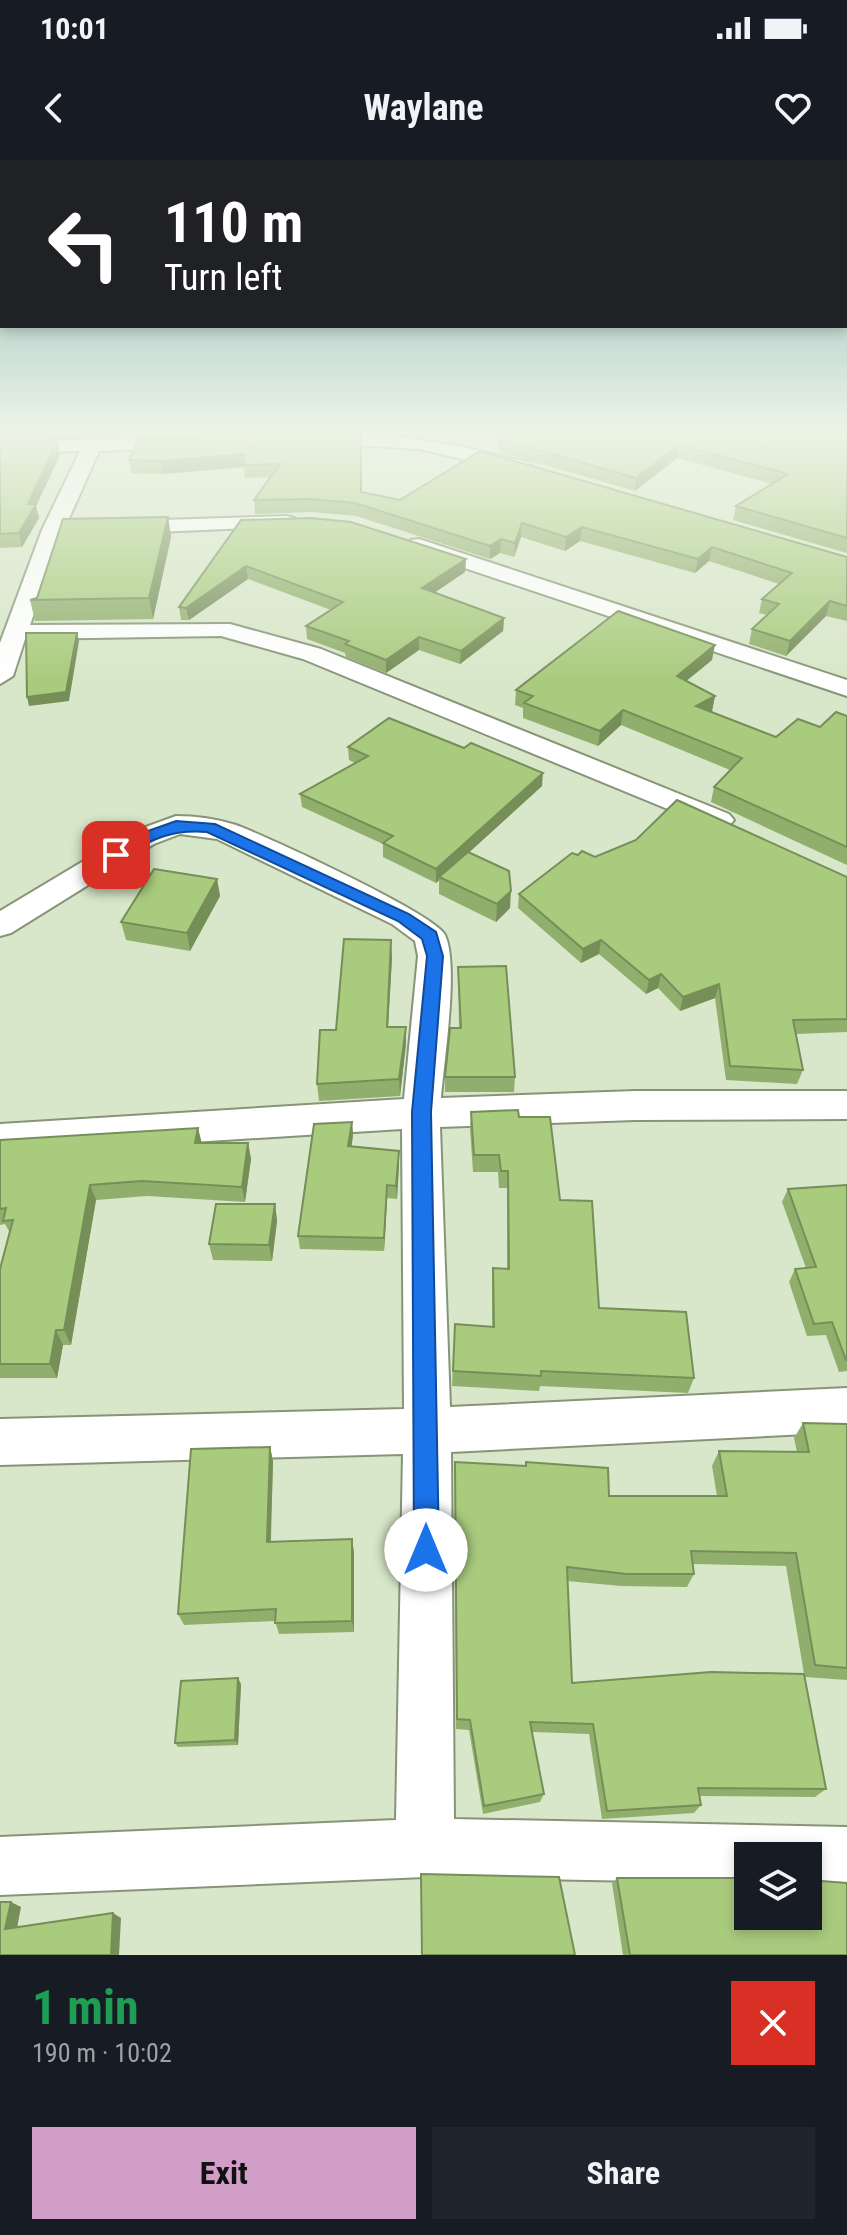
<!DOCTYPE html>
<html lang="en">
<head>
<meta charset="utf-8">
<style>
	body { margin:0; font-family:"Roboto Condensed",sans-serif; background:#20242c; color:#f1f3f6; height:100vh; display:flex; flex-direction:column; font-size:30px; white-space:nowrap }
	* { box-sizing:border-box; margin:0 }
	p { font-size:26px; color:#9ea1a6 }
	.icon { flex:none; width:44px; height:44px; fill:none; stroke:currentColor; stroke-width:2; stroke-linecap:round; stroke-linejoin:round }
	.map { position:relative; height:1795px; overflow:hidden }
	.side { display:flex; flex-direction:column; background:#171b24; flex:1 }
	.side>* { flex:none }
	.hud { position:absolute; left:0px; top:0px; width:848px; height:168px; box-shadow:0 4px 12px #0003; background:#202124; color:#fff; overflow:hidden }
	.tools { position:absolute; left:734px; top:1682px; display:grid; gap:16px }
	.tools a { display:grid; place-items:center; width:88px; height:88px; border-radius:0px; background:#171b24; box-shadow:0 4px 12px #0003; font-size:40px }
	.pin { position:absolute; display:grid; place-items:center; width:68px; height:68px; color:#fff; margin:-34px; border-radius:16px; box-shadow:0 4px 12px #0006 }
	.me { position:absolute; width:88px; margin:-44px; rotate:0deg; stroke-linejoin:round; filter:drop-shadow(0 0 6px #0008) }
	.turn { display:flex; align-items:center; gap:28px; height:168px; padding:0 32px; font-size:36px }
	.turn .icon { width:104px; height:104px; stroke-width:2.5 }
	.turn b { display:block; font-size:56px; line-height:68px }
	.round { display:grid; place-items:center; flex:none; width:84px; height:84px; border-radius:0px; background:#20242c }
	.headline { display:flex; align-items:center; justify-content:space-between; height:136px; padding:0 32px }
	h1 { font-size:48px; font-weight:700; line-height:60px; color:#1e9e55 }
	.cta { display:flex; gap:16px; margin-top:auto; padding:16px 32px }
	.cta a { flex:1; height:92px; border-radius:0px; background:#d19ec8; color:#111; font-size:32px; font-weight:700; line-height:92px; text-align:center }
	.cta a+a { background:#20242c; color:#f1f3f6 }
	.status { display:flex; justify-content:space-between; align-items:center; height:56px; padding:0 40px; background:#171b24; direction:ltr }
	.status svg { height:22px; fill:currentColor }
	header { display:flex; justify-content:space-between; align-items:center; height:104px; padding:0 32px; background:#171b24; font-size:36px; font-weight:700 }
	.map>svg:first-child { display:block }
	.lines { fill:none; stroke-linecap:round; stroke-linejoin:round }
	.minor-casing { stroke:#879478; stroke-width:4 }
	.minor { fill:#fff; fill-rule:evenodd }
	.wall { fill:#91af6c; fill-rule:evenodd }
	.shaded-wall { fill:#768e58 }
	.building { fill:#a9cb7e; stroke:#768e58; stroke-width:2 }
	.route { fill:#1a73e8; stroke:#114b97; stroke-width:2 }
</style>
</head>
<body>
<div class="status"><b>10:01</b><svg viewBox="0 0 49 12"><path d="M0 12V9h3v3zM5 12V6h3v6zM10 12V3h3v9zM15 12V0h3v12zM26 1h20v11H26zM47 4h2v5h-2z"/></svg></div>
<header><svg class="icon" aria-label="back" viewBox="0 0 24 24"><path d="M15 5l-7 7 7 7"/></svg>Waylane<svg class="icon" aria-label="heart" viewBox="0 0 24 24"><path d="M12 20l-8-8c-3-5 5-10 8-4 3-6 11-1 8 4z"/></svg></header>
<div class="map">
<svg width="847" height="1795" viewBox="0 0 847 1795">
	<rect width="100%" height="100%" fill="#d8e7c9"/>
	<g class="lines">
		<g class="minor-casing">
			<g id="minor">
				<path d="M 313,272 C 388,271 458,284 530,303 L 533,307 L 523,313 L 419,289 L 306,282 L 304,278 Z"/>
				<path d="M 186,277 L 195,283 L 193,287 L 99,291 L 67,363 L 287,356 L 294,358 L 297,362 L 294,366 L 61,376 L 30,465 L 230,464 L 321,489 L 729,654 L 734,660 L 729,666 L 709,666 L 303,499 L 221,476 L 25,479 L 13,516 L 0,524 L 0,483 L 42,370 L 80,291 L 0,294 L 0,282 Z"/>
				<path d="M 419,379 L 847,520 L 847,536 L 411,390 L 408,385 L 411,380 Z"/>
				<path d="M 176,656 C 196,656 217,659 236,665 C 266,676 435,754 445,775 C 459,804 444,901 441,938 L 635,931 L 847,931 L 847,959 L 635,960 L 440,967 L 450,1247 L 847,1228 L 847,1272 L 451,1292 L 454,1659 L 847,1667 L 847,1725 L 808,1725 L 808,1696 L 748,1696 L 748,1723 L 425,1717 L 0,1735 L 0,1677 L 396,1660 L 403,1294 L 0,1305 L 0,1259 L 404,1249 L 402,969 L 0,994 L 0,964 L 404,939 L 418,796 L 415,781 L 392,764 L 217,679 L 180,674 L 154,684 L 11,773 L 0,776 L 0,751 L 132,672 Z"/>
			</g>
		</g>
		<use href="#minor" class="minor"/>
	</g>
	<g class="wall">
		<path d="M 0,271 L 266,271 L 0,279 Z"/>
		<path d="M 484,271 L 847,271 L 847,393 L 733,360 L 736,346 L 772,324 L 677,298 L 635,331 L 499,292 L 499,287 L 498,287 L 498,275 Z"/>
		<path d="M 361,272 L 362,332 L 400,340 L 847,397 L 847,461 L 826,456 L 786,496 L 749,484 L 752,469 L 767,455 L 759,453 L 762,439 L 779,424 L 709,401 L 695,413 L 580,381 L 565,391 L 521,377 L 514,397 L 500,393 L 490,399 L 356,356 L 312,352 L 255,354 L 254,340 L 270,317 L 245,318 L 244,307 L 163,314 L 131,313 L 129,300 Z"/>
		<path d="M 57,282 L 60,295 L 36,346 L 39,358 L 22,387 L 0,388 L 0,284 Z"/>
		<path d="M 168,357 L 171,377 L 153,459 L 35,461 L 30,440 L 37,438 Z"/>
		<path d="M 241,360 L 466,399 L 465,412 L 434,433 L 504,458 L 503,471 L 460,504 L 419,490 L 386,513 L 346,497 L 345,493 L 307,479 L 306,466 L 331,450 L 248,419 L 189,460 L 181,460 L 179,447 Z"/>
		<path d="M 712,500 L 686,521 L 715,536 L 712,551 L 711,552 L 776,577 L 820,567 L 847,556 L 847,705 L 711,642 L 714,627 L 730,610 L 621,565 L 598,586 L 523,558 L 523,548 L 515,545 L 516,530 Z"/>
		<path d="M 348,587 L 542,626 L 469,692 L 510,748 L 496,762 L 439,734 L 439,720 L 436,723 L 383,697 L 383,684 L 302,647 L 300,634 L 355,603 L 349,600 Z"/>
		<path d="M 578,695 L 847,717 L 847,872 L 796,874 L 803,910 L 797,924 L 726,920 L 715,838 L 680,851 L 658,828 L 646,834 L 599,794 L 581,803 L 518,748 L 519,734 Z"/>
		<path d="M 217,719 L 220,736 L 190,791 L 126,780 L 121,762 Z"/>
		<path d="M 392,798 L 388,867 L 406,884 L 400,936 L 319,941 L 317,924 L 336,870 Z"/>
		<path d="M 458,807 L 515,917 L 514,932 L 445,932 L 445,917 L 459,868 Z"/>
		<path d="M 471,952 L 519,957 L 560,1040 L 599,1148 L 694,1218 L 688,1233 L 540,1226 L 539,1231 L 452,1226 L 455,1164 L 492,1167 L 492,1124 L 493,1108 L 507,1109 L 507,1028 L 499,1028 L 498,1012 L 473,1012 L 470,969 Z"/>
		<path d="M 352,962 L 353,975 L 351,986 L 399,1005 L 397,1039 L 387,1038 L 384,1091 L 300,1089 L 298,1076 Z"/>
		<path d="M 198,968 L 201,983 L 248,983 L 251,999 L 245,1042 L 147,1036 L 96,1040 L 71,1185 L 63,1185 L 57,1218 L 0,1218 L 0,1109 L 10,1073 L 5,1064 L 0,1065 L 0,980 Z"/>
		<path d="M 847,1025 L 847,1211 L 839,1212 L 826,1175 L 807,1176 L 789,1122 L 795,1109 L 806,1108 L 782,1042 L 788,1029 Z"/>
		<path d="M 275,1044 L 277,1061 L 272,1101 L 213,1100 L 209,1084 Z"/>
		<path d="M 803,1263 L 847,1264 L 847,1520 L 805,1517 L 826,1629 L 815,1637 L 700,1636 L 701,1645 L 694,1653 L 602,1659 L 589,1574 L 532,1572 L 544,1634 L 540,1642 L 483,1654 L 469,1570 L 456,1569 L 455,1302 L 609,1336 L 717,1336 L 712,1306 L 719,1291 L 797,1292 L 794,1278 ZM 693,1404 L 786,1406 L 804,1514 L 572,1523 L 567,1421 L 621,1426 L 687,1427 L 694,1414 Z"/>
		<path d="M 270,1287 L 273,1301 L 271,1382 L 354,1392 L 354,1472 L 279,1474 L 275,1461 L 184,1465 L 178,1454 Z"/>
		<path d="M 241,1524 L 238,1585 L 178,1587 L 175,1583 Z"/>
		<path d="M 617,1718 L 808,1756 L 808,1721 L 809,1720 L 847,1795 L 623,1795 L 612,1723 Z"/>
	</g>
	<g class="shaded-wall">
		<path d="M 57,282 L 60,295 L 36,346 L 39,358 L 22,387 L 19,373 L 28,344 Z"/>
		<path d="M 679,285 L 677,298 L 635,331 L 636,318 Z"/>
		<path d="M 245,294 L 244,307 L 163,314 L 161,301 Z"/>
		<path d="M 168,357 L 171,377 L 153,459 L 149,438 Z"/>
		<path d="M 522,363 L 521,377 L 514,397 L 515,383 Z"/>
		<path d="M 582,367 L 580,381 L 565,391 L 566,377 Z"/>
		<path d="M 501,379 L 500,393 L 490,399 L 490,386 Z"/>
		<path d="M 712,387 L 709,401 L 695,413 L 698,399 Z"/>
		<path d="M 466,399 L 465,412 L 422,441 L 422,428 Z"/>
		<path d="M 246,406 L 248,419 L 189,460 L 186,448 Z"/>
		<path d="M 830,441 L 826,456 L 786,496 L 790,481 Z"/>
		<path d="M 504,458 L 503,471 L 460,504 L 461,491 Z"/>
		<path d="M 77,473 L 79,481 L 69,541 L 29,546 L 27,537 Z"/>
		<path d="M 419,477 L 419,490 L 386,513 L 386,500 Z"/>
		<path d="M 715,485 L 712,500 L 674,531 L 677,516 Z"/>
		<path d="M 715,536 L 712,551 L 693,561 L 696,546 Z"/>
		<path d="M 623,550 L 621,565 L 598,586 L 600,571 Z"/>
		<path d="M 543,613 L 542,626 L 441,718 L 439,717 L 439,720 L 436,723 L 436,709 Z"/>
		<path d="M 217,719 L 220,736 L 190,791 L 187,773 Z"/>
		<path d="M 511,731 L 510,748 L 496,762 L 497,744 Z"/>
		<path d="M 391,780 L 392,798 L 387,884 L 387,867 Z"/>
		<path d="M 601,780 L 599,794 L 581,803 L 583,789 Z"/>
		<path d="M 661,814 L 658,828 L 646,834 L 649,820 Z"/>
		<path d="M 719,824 L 715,838 L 680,851 L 683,837 Z"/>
		<path d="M 406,867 L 406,884 L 400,936 L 399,919 Z"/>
		<path d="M 352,962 L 353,975 L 350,999 L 348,986 Z"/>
		<path d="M 198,968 L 202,984 L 195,983 Z"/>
		<path d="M 248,983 L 251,999 L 245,1042 L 242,1027 Z"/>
		<path d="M 399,991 L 399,1005 L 397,1039 L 396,1026 Z"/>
		<path d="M 90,1025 L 96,1040 L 71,1185 L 64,1170 Z"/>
		<path d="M 387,1025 L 387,1038 L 384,1091 L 384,1078 Z"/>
		<path d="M 275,1044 L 277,1061 L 272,1101 L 269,1085 Z"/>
		<path d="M 56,1170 L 63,1185 L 57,1218 L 50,1204 Z"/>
		<path d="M 270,1287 L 273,1301 L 270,1395 L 267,1382 Z"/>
		<path d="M 352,1379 L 354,1392 L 354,1472 L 352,1461 Z"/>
		<path d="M 238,1518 L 241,1524 L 238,1585 L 235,1580 Z"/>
		<path d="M 11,1742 L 21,1747 L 16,1773 L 5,1769 Z"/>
		<path d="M 113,1753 L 121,1758 L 119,1795 L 111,1795 Z"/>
	</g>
	<g class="building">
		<path d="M 503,271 L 847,271 L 847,378 L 736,346 L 788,314 L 679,285 L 636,318 L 500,279 L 505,276 L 498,274 Z"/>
		<path d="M 361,272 L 361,332 L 400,340 L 480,291 L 847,397 L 847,446 L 830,441 L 790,481 L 752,469 L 779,444 L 762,439 L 792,413 L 712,387 L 698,399 L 582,367 L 566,377 L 522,363 L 515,383 L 501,379 L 490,386 L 355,343 L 311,339 L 254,340 L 280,304 L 244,305 L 245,294 L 161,301 L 129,300 L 139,279 Z"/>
		<path d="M 57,282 L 28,344 L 36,344 L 19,373 L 0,374 L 0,284 Z"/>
		<path d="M 168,357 L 149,438 L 30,440 L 37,438 L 63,359 Z"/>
		<path d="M 311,358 L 351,362 L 466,399 L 422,428 L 504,458 L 461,491 L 419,477 L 386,500 L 345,484 L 349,481 L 306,466 L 343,442 L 246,406 L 186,448 L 179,447 L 241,360 Z"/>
		<path d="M 618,451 L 715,485 L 677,516 L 715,536 L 696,546 L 776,577 L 798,559 L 820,567 L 836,552 L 847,556 L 847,687 L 714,627 L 742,598 L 623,550 L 600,571 L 524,543 L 533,536 L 516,530 Z"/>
		<path d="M 26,473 L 77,473 L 66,532 L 27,537 Z"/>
		<path d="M 389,558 L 464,588 L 471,583 L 543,613 L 436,709 L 383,683 L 393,676 L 300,634 L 368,596 L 348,587 Z"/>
		<path d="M 677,640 L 847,717 L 847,859 L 793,860 L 803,910 L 730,906 L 719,824 L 683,837 L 661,814 L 649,820 L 601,780 L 583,789 L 519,734 L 572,693 L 578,695 L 582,691 L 595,697 L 636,680 Z"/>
		<path d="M 468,692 L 509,711 L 511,731 L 497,744 L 439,717 Z"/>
		<path d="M 154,709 L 217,719 L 187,773 L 121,762 Z"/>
		<path d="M 344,779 L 391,780 L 387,867 L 406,867 L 399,919 L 317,924 L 320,870 L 336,870 Z"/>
		<path d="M 506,806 L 515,917 L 445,917 L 450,868 L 461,868 L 458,807 Z"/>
		<path d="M 518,950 L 519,957 L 550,957 L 560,1040 L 592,1041 L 599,1148 L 686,1152 L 694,1218 L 541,1211 L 541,1216 L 453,1211 L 455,1164 L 494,1167 L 493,1108 L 509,1109 L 508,1011 L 501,1011 L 499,995 L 474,995 L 471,952 Z"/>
		<path d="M 352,962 L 348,986 L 399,991 L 396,1026 L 387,1025 L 384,1078 L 298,1076 L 314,964 Z"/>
		<path d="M 198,968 L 195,983 L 248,983 L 242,1027 L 142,1021 L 90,1025 L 64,1170 L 56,1170 L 50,1204 L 0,1204 L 0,1109 L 13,1060 L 3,1061 L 6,1048 L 0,1049 L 0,980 Z"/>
		<path d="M 847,1025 L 847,1200 L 846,1200 L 832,1162 L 814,1164 L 795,1109 L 816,1107 L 788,1029 Z"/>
		<path d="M 216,1044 L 275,1044 L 269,1085 L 209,1084 Z"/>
		<path d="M 803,1263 L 847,1264 L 847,1508 L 815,1505 L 796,1393 L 691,1391 L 694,1414 L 626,1414 L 567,1407 L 572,1523 L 711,1512 L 804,1514 L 826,1629 L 698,1628 L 701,1645 L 607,1651 L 593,1564 L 530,1562 L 544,1634 L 484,1646 L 470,1560 L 457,1559 L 455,1302 L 526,1306 L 526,1302 L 608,1308 L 609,1336 L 727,1336 L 719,1291 L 809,1292 Z"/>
		<path d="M 270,1287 L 267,1382 L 352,1379 L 352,1461 L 275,1463 L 276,1449 L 178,1454 L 191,1289 Z"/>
		<path d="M 238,1518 L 235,1580 L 175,1583 L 181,1521 Z"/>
		<path d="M 421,1714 L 559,1717 L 575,1795 L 422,1795 Z"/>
		<path d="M 617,1718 L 748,1718 L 748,1756 L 808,1756 L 809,1720 L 847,1723 L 847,1795 L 630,1795 Z"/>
		<path d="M 0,1742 L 11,1742 L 5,1769 L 113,1753 L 111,1795 L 0,1795 Z"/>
	</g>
	<linearGradient id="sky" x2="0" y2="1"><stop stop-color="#81afb0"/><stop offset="0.52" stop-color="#edf4e7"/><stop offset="1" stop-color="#edf4e7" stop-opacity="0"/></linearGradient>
	<rect width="847" height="522" fill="url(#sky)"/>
	<path class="route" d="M 176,661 L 215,664 L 409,754 L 436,772 L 443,796 L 431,952 L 439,1390 L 435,1399 L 426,1403 L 417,1399 L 414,1390 L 412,952 L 427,796 L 422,779 L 398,761 L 207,672 C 172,669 151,679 121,698 L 108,695 L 137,675 Z"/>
</svg>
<div class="tools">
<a><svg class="icon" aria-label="layers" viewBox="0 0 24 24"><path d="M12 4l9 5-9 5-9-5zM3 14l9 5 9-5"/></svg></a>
</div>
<div class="pin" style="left:116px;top:695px;background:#d93025"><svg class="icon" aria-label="arrive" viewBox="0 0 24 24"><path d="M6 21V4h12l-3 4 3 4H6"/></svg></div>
<svg class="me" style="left:426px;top:1390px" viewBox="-20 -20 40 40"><circle r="19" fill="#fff"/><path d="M0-13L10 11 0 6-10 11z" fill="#1a73e8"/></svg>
<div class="hud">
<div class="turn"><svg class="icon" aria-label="left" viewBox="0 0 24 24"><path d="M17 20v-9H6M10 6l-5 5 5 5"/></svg><div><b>110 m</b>Turn left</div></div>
</div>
</div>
<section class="side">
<div class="headline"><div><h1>1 min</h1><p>190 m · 10:02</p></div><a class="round" style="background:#d93025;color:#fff"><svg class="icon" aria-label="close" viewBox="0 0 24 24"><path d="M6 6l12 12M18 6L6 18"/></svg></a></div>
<div class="cta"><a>Exit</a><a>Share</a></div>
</section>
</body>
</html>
